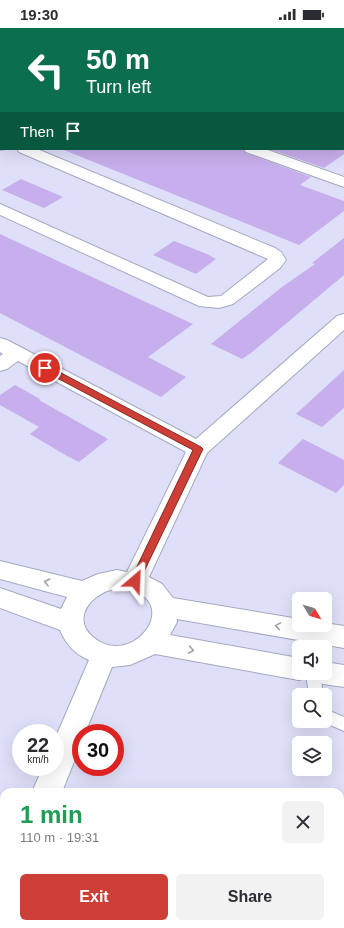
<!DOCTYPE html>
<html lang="en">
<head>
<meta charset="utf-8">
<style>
	body { margin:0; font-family:Helvetica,sans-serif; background:#f2f2f3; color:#2b2b33; height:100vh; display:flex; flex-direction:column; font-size:15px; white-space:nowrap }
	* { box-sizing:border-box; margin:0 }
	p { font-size:13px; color:#7c7c81 }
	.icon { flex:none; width:22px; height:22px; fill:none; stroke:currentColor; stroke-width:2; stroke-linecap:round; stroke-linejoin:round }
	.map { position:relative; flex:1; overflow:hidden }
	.sheet { position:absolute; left:0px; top:760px; width:344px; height:140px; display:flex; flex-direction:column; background:#fff; border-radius:12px 12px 0 0; box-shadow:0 4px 16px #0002 }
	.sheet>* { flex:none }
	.top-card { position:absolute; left:0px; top:0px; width:344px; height:122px; box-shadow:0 4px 16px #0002; background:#0b6e4f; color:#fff; overflow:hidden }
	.needle { width:26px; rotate:128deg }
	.tools { position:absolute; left:292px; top:564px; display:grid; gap:8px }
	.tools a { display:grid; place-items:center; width:40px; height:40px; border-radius:6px; background:#fff; box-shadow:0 4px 16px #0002; font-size:20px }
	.speed { position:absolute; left:12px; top:696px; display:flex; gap:8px; font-size:20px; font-weight:700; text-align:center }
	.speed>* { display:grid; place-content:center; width:52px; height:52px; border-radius:50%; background:#fff; box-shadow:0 4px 16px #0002; line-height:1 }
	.speed small { font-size:10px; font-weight:400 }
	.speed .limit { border:6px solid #d22; background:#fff; color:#111 }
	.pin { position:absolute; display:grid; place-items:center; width:34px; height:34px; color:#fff; margin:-17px; border:2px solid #fff; border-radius:50%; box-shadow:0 1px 4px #0007 }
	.me { position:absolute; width:44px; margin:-22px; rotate:26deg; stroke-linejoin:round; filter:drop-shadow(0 0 3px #0008) }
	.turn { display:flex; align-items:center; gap:14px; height:84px; padding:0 20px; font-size:18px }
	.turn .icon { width:52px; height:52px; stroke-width:2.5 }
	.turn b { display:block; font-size:28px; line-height:34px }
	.then { display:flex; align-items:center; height:38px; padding:0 20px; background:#0003; gap:8px; font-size:15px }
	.round { display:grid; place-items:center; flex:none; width:42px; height:42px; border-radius:6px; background:#f2f2f3 }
	.overview { display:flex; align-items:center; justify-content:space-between; height:68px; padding:0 20px }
	h1 { font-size:24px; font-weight:800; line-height:30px; color:#1e9e55 }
	.button { display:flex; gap:8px; margin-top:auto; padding:8px 20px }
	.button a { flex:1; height:46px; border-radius:6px; background:#cd3f36; color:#fff; font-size:16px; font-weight:800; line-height:46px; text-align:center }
	.button a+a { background:#f2f2f3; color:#2b2b33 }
	.status { display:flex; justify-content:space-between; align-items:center; height:28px; padding:0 20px; background:#fff; direction:ltr }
	.status svg { height:11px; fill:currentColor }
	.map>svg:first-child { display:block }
	.building { fill:#c7aeec }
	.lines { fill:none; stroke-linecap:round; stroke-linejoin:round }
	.service-casing { stroke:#a6a8c0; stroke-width:2 }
	.minor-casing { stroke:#a6a8c0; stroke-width:2 }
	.service { fill:#fff; fill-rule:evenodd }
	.minor { fill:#fff; fill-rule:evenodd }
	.oneway { stroke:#a0a0a4 }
	.route { fill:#cd3f36; stroke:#852923 }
</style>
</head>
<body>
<div class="status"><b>19:30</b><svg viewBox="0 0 49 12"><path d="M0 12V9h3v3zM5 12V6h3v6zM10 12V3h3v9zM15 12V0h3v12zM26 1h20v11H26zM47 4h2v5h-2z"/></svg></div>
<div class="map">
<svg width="344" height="900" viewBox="0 0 344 900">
	<rect width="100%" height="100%" fill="#dee0f9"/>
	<g class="building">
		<path d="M 64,121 L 243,121 L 246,125 L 311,149 L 300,157 L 344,173 L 344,183 L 299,217 L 64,122 Z"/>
		<path d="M 269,121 L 344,121 L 344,126 L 324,140 Z"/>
		<path d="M 21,151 L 63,169 L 44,180 L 2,162 Z"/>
		<path d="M 0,206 L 193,296 L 148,329 L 186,349 L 161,369 L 0,285 Z"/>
		<path d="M 344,210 L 344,247 L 251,325 L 242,331 L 211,316 L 282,259 L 315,236 L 312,235 Z"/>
		<path d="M 174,213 L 207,226 L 216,231 L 196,246 L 153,227 Z"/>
		<path d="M 344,342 L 344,380 L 322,399 L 296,386 Z"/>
		<path d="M 15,357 L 40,371 L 39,372 L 108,411 L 79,434 L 67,428 L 30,406 L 39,399 L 0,377 L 0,367 Z"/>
		<path d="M 303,411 L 344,432 L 344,457 L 336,465 L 278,435 Z"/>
	</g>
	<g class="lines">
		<g class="service-casing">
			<g id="service">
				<path d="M 169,0 L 177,0 L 169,1 Z"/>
				<path d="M 306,645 L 320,645 L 323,667 L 309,667 Z"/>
				<path d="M 325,681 L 344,689 L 344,703 L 321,693 L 325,693 Z"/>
			</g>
		</g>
		<g class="minor-casing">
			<g id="minor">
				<path d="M 0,0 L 10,0 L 11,1 L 1,1 L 1,4 Z"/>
				<path d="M 154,0 L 169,0 L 170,1 L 155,1 Z"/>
				<path d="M 343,33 L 344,33 L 343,43 Z"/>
				<rect x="0" y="53" width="1" height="8"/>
				<rect x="343" y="99" width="1" height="8"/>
				<path d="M 0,114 L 1,121 L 6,121 L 0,122 Z"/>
				<path d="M 17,121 L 37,121 L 275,220 L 281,224 L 286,232 L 280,240 L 233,276 L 219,280 L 199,278 L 0,187 L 0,176 L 208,269 L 221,268 L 268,231 L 19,124 Z"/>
				<path d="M 244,121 L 265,121 L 344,149 L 344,159 L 246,124 Z"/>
				<path d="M 344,286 L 344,302 L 207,425 L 149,549 L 162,556 L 173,570 L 299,591 L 299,597 L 325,597 L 325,595 L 344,598 L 344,620 L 177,591 L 177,594 L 170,607 L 299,630 L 299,645 L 325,645 L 325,634 L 344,637 L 344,659 L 323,656 L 314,653 L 310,645 L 308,649 L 299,652 L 155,626 L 130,637 L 112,639 L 85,705 L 81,705 L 81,716 L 62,764 L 32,764 L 43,739 L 55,739 L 55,711 L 89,632 C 74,626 66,616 60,602 L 0,580 L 0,560 L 61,581 L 67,569 L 0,551 L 0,533 L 82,553 L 98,546 L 117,542 L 127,544 L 186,424 L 18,333 L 7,341 L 0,343 L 0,328 L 3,326 L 0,324 L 0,310 L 7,312 L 196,411 L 337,288 ZM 117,561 C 122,562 128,562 133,563 C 180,578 131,641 93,609 C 75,594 85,574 103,565 C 107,562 113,562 117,561 Z"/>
				<path d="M 4,853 L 4,892 L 0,894 L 0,855 Z"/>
			</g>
		</g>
		<use href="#service" class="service"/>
		<use href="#minor" class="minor"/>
	</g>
	<defs><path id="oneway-chevron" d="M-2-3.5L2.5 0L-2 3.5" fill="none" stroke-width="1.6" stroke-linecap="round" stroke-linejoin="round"/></defs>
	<g class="oneway">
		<use href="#oneway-chevron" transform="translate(47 554) rotate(-166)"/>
		<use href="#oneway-chevron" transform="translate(278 598) rotate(-171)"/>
		<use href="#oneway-chevron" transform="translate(191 622) rotate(10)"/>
	</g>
	<path class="route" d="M 42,338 L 48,338 L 201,419 L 203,421 L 138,556 L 131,556 L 130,553 L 193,422 L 42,342 Z"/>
</svg>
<div class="tools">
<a><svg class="needle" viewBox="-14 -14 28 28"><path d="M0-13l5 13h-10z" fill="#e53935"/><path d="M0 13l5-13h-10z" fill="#7c7c81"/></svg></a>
<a><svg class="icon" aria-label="sound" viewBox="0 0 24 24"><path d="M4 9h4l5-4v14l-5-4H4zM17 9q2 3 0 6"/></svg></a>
<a><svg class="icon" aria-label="search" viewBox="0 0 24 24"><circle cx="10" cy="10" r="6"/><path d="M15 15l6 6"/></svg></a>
<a><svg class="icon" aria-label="layers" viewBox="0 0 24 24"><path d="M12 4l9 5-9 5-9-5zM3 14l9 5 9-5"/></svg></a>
</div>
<div class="speed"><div>22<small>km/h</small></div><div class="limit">30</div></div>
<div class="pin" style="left:45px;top:340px;background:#d93025"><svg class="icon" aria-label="arrive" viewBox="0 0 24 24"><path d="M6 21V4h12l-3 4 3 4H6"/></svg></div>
<svg class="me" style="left:135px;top:553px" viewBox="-20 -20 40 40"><path d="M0-17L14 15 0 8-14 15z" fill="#cd3f36" stroke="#fff" stroke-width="4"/></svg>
<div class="top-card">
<div class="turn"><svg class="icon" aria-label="left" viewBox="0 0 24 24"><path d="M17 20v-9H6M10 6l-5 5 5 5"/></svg><div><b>50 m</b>Turn left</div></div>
<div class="then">Then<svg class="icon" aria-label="arrive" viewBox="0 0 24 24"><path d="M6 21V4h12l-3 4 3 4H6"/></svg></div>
</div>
<section class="sheet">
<div class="overview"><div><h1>1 min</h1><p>110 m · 19:31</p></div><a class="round"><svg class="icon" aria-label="close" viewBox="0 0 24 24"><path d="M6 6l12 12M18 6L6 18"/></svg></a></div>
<div class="button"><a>Exit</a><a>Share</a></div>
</section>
</div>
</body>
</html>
